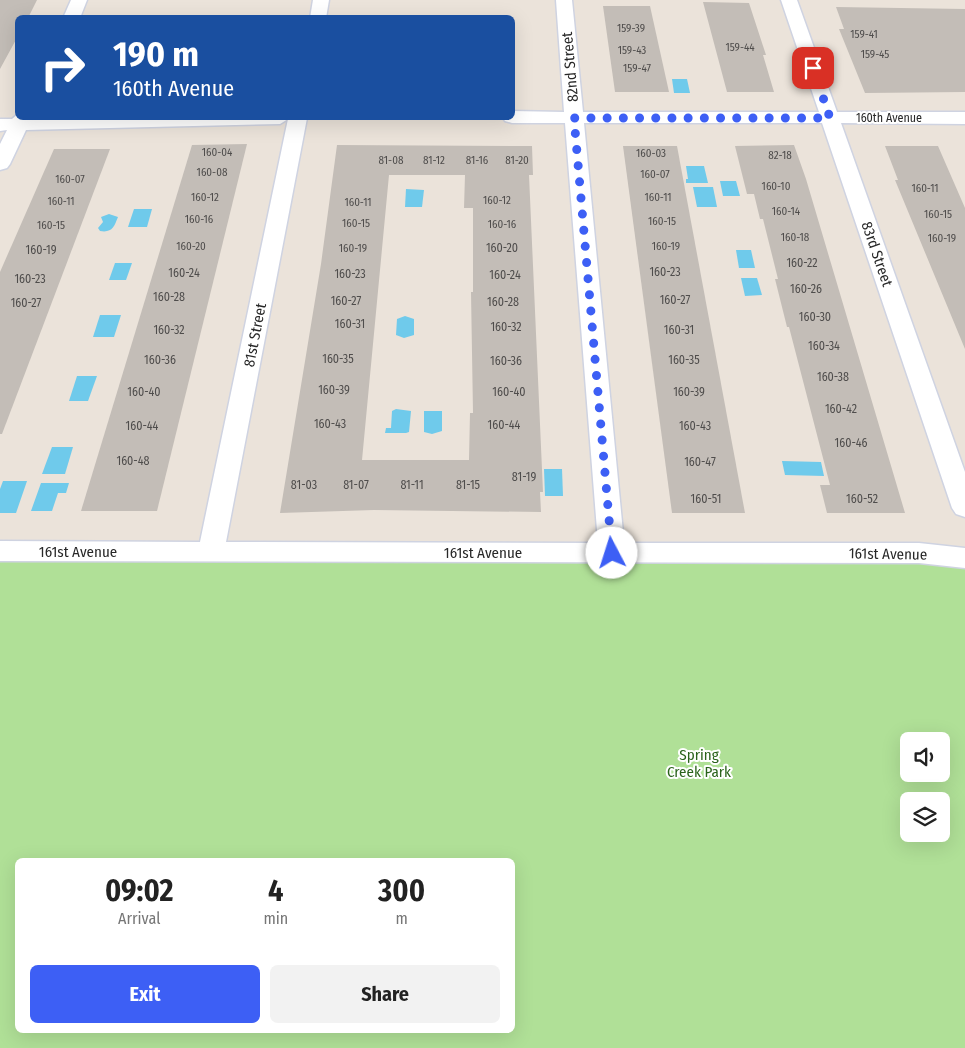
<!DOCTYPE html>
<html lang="en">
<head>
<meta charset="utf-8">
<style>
	body { margin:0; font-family:"Fira Sans Condensed",sans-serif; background:#f2f2f2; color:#222; height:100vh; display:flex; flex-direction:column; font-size:19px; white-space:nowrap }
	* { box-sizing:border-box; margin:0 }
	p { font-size:16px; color:#767676 }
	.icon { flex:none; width:28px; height:28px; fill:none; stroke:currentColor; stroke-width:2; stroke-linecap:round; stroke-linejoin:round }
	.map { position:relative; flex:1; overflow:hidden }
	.sheet { position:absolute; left:15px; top:858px; width:500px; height:175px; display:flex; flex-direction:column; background:#fff; border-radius:8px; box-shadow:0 5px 20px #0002 }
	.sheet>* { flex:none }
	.guide { position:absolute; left:15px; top:15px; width:500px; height:105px; border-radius:8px; box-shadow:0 5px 20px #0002; background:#1a4fa0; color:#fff; overflow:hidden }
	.fabs { position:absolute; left:900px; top:732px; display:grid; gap:10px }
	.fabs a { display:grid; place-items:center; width:50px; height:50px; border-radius:8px; background:#fff; box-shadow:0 5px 20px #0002; font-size:25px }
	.pin { position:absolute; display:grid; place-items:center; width:42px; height:42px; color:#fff; margin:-21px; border-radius:10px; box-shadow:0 2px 8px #0006 }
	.me { position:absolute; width:55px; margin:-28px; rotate:355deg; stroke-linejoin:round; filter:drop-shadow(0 0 4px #0008) }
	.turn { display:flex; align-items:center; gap:18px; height:105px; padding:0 15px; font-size:22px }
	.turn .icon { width:65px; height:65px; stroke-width:2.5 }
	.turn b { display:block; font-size:35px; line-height:42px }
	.eta { display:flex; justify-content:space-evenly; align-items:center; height:85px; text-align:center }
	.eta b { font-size:30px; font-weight:700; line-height:35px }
	.button { display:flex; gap:10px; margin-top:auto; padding:10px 15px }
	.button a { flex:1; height:58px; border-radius:8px; background:#3d5ff5; color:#fff; font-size:20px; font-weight:700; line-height:58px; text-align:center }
	.button a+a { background:#f2f2f2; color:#222 }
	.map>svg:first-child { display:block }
	.green { fill:#b0e097; fill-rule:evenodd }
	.water { fill:#6fcaeb }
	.building { fill:#c3bdb7; fill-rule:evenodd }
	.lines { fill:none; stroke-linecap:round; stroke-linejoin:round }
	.minor-casing { stroke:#cfd3e1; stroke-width:3 }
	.minor { fill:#fff; fill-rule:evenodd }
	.route { stroke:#3d5ff5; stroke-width:9; stroke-dasharray:0 16.2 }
	.labels { text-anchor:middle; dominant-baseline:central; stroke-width:4; stroke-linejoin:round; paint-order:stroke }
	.far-number-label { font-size:11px; fill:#4f4d4c }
	.far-street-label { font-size:12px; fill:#282828; stroke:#fff }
	.number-label { font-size:12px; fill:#4f4d4c }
	.street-label { font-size:15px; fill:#282828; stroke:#fff }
	.park-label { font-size:15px; fill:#2a631b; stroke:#fff }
</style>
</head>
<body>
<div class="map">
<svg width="965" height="1048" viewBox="0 0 965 1048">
	<rect width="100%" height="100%" fill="#ebe3da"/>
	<path class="green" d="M 0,551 L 965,558 L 965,1048 L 0,1048 ZM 909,741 L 941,741 L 941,774 L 909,774 ZM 909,801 L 941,801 L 941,834 L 909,834 ZM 18,860 L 512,860 L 512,1030 L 18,1030 Z"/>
	<g class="water">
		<path d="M 672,79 L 687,79 L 690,93 L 674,93 Z"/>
		<path d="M 686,166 L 704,166 L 708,183 L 686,183 L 686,179 L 688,179 Z"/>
		<path d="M 720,181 L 736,181 L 740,196 L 723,196 Z"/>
		<path d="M 693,187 L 713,187 L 717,207 L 697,207 Z"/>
		<path d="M 406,189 L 424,190 L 422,207 L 405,207 Z"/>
		<path d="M 134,209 L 152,209 L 147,227 L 128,227 Z"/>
		<path d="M 109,214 L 118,217 C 114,227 112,233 100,231 L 98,228 L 103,222 L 101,217 Z"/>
		<path d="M 736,250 L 751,250 L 755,268 L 739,268 Z"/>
		<path d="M 115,263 L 132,263 L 126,280 L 109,280 Z"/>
		<path d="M 741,278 L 757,278 L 762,295 L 745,296 Z"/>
		<path d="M 100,315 L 121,315 L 114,337 L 93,337 Z"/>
		<path d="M 405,316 L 414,319 L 414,335 L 404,338 L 396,335 L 397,319 Z"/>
		<path d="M 77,376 L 97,376 L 88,401 L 69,401 Z"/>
		<path d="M 396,409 L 411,411 L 409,432 L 406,433 L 385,433 L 386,428 L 391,428 L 392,411 Z"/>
		<path d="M 424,411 L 442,411 L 442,431 L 432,434 L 424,432 Z"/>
		<path d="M 52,447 L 73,447 L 65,474 L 42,474 Z"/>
		<path d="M 782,461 L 821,462 L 824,476 L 785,475 Z"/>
		<path d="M 544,469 L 562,469 L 563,496 L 545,496 Z"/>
		<path d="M 3,481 L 27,481 L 16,513 L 0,513 L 0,489 Z"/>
		<path d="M 41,483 L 69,483 L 66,493 L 58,493 L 52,511 L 31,511 Z"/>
	</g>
	<g class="building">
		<path d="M 0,0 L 37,0 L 28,18 L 18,18 L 18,36 L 0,69 Z"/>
		<path d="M 703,2 L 749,3 L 766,55 L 763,55 L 774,92 L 727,92 Z"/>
		<path d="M 603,6 L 650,6 L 669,92 L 615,92 Z"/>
		<path d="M 836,7 L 965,9 L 965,92 L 865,93 L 839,29 L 844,29 Z"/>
		<path d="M 247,144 L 157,511 L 81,511 L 192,145 Z"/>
		<path d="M 337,145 L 532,146 L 533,175 L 529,175 L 543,492 L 540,492 L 541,512 L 374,510 L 280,513 L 321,264 ZM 389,175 L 465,175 L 464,208 L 473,208 L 473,292 L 471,292 L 473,413 L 470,413 L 469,460 L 362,460 Z"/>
		<path d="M 794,145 L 806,179 L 905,513 L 827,513 L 820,485 L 830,485 L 789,327 L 787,327 L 775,279 L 778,279 L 763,219 L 760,219 L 754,194 L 747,194 L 735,146 Z"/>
		<path d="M 623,146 L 677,146 L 745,513 L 672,513 Z"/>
		<path d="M 885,146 L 938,146 L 965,208 L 965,349 L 895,180 L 898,180 Z"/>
		<path d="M 54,149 L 110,149 L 2,434 L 0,434 L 0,272 Z"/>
	</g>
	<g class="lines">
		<g class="minor-casing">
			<g id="minor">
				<path d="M 71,0 L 87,0 L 80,18 L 63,18 Z"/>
				<path d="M 313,0 L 329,0 L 326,18 L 310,18 Z"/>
				<path d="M 556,0 L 572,0 L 583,112 L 819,112 L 781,0 L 797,0 L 837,112 L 965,112 L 965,124 L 841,123 L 965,472 L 965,517 L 956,514 L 952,508 L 822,123 L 584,123 L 624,543 L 919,543 L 965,548 L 965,568 L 919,563 L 0,561 L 0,541 L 200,542 L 288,119 L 280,124 L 26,130 L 10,164 L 7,168 L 0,170 L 0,144 L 7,130 L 0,131 L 0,119 L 12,119 L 18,114 L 18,118 L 31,119 L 307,118 L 226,542 L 598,543 L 565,123 L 512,123 L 505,121 L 503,118 L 512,118 L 512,111 L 564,112 Z"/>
			</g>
		</g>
		<use href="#minor" class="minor"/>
	</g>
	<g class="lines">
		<path class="route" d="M 612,553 L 574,118 L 830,118 L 813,68"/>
	</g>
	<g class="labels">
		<g class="far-number-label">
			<text x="631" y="28">159-39</text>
			<text x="864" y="34">159-41</text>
			<text x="740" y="47">159-44</text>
			<text x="632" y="50">159-43</text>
			<text x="875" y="54">159-45</text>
			<text x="637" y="68">159-47</text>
			<text x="217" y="152">160-04</text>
			<text x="651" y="153">160-03</text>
			<text x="780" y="155">82-18</text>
			<text x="391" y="160">81-08</text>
			<text x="434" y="160">81-12</text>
			<text x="477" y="160">81-16</text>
			<text x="517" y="160">81-20</text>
			<text x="212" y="172">160-08</text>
			<text x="655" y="174">160-07</text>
			<text x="70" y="179">160-07</text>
			<text x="776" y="186">160-10</text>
			<text x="925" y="188">160-11</text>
			<text x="205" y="197">160-12</text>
			<text x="658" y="197">160-11</text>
			<text x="497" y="200">160-12</text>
			<text x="61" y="201">160-11</text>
			<text x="358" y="202">160-11</text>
			<text x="786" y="211">160-14</text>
			<text x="938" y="214">160-15</text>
			<text x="199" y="219">160-16</text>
			<text x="662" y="221">160-15</text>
			<text x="356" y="223">160-15</text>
			<text x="502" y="224">160-16</text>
			<text x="51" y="225">160-15</text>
			<text x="795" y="237">160-18</text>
			<text x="942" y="238">160-19</text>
			<text x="191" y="246">160-20</text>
			<text x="666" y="246">160-19</text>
			<text x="353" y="248">160-19</text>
		</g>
		<g class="far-street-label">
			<text x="889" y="118">160th Avenue</text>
		</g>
		<g class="number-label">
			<text x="502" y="248">160-20</text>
			<text x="41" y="250">160-19</text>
			<text x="802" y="263">160-22</text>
			<text x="665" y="272">160-23</text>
			<text x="184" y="273">160-24</text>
			<text x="350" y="274">160-23</text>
			<text x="505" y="275">160-24</text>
			<text x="30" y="279">160-23</text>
			<text x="806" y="289">160-26</text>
			<text x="169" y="297">160-28</text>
			<text x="675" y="300">160-27</text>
			<text x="346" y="301">160-27</text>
			<text x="503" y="302">160-28</text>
			<text x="26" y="303">160-27</text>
			<text x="815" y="317">160-30</text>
			<text x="350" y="324">160-31</text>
			<text x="506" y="327">160-32</text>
			<text x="169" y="330">160-32</text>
			<text x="679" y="330">160-31</text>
			<text x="824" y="346">160-34</text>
			<text x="338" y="359">160-35</text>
			<text x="160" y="360">160-36</text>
			<text x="684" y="360">160-35</text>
			<text x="506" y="361">160-36</text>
			<text x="833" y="377">160-38</text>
			<text x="334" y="390">160-39</text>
			<text x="144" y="392">160-40</text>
			<text x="509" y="392">160-40</text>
			<text x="689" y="392">160-39</text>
			<text x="841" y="409">160-42</text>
			<text x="330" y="424">160-43</text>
			<text x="504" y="425">160-44</text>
			<text x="142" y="426">160-44</text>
			<text x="695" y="426">160-43</text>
			<text x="851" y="443">160-46</text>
			<text x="133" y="461">160-48</text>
			<text x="700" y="462">160-47</text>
			<text x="524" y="477">81-19</text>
			<text x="304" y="485">81-03</text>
			<text x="356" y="485">81-07</text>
			<text x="412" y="485">81-11</text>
			<text x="468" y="485">81-15</text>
			<text x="706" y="499">160-51</text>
			<text x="862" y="499">160-52</text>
		</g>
		<g class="street-label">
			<text transform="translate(570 67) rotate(-95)">82nd Street</text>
			<text transform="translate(877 254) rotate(71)">83rd Street</text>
			<text transform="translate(255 335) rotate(-79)">81st Street</text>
			<text x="78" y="552">161st Avenue</text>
			<text x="483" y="553">161st Avenue</text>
			<text transform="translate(888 554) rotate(1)">161st Avenue</text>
		</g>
		<g class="park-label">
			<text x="699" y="755">Spring<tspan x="699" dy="17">Creek Park</tspan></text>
		</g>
	</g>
</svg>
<div class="fabs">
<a><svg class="icon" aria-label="sound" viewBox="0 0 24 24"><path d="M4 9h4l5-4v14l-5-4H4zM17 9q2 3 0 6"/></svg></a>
<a><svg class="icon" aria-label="layers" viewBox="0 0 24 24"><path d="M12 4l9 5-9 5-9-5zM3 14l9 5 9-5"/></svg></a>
</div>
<div class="pin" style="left:813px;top:68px;background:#d93025"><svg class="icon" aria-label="arrive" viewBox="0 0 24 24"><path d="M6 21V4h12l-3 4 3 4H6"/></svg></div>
<svg class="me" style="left:612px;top:553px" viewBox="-20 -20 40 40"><circle r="19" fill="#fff"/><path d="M0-13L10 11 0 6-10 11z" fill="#3d5ff5"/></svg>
<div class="guide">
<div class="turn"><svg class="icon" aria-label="right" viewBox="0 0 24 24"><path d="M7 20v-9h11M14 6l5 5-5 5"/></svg><div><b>190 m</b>160th Avenue</div></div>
</div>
<section class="sheet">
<div class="eta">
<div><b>09:02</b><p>Arrival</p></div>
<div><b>4</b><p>min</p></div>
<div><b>300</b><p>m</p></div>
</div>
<div class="button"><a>Exit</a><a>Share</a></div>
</section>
</div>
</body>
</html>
